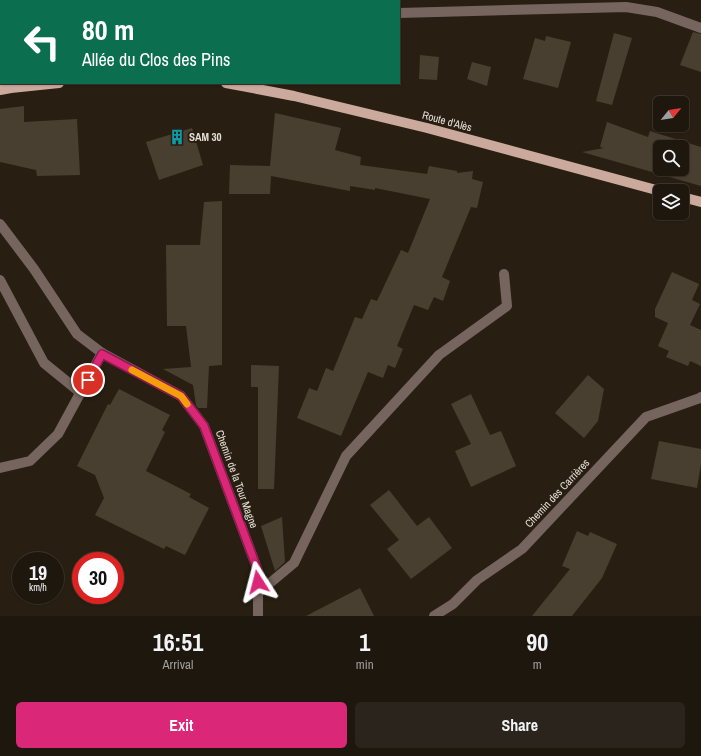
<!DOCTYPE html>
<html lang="en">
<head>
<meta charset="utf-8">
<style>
	body { margin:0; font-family:"Archivo Narrow",sans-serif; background:#2b241c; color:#f1f3f6; height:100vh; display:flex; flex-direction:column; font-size:15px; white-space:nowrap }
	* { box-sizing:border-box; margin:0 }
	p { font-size:13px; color:#a19f9e }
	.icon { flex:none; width:22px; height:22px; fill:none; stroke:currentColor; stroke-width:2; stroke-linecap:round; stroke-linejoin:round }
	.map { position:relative; height:616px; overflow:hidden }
	.details { display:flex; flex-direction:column; background:#1e170e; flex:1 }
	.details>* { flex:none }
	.banner { position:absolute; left:0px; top:0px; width:400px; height:84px; box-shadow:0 1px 3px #0004,0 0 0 1px #3c362e; background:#0b6e4f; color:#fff; overflow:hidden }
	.needle { width:26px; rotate:60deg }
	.buttons { position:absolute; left:653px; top:96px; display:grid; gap:8px }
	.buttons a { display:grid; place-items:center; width:36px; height:36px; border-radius:6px; background:#1e170e; box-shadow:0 1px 3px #0004,0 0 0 1px #3c362e; font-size:20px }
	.speed { position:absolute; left:12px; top:552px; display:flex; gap:8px; font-size:20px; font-weight:700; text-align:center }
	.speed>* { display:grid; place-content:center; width:52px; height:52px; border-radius:50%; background:#1e170e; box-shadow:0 1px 3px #0004,0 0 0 1px #3c362e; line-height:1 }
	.speed small { font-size:10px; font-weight:400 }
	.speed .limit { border:6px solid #d22; background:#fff; color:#111 }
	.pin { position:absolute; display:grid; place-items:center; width:34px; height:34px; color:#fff; margin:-17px; border:2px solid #fff; border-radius:50%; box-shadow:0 1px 4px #0007 }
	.me { position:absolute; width:44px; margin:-22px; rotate:351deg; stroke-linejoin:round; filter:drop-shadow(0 0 3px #0008) }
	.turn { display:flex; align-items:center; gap:14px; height:84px; padding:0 16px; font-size:18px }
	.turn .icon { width:52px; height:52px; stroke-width:2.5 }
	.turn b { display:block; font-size:28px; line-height:34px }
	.eta { display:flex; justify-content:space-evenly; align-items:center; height:68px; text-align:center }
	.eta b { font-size:24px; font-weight:700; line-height:28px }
	.action { display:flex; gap:8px; margin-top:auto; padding:8px 16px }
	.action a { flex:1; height:46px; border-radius:6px; background:#db2777; color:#fff; font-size:16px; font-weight:700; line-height:46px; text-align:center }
	.action a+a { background:#2b241c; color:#f1f3f6 }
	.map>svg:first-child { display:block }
	.building { fill:#493f30; fill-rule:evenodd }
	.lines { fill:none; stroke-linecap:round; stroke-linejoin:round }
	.minor { stroke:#76655f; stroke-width:10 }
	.major { stroke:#cca99d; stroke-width:10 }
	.route-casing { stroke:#8e194d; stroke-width:10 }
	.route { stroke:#db2777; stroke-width:7 }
	.slow { stroke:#f59e0b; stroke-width:7 }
	.labels { text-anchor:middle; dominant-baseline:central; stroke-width:4; stroke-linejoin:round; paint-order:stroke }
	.street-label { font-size:11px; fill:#e4ded5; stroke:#281f12 }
	.poi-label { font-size:11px; font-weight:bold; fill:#e4ded5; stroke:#281f12; text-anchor:start }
</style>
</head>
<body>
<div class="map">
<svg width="701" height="616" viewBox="0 0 701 616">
	<rect width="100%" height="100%" fill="#281f12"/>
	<g class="building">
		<path d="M 693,32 L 701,34 L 701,72 L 680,65 Z"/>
		<path d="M 614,33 L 632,38 L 612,105 L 596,101 Z"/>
		<path d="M 546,36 L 571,42 L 558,88 L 523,79 L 535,38 L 545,41 Z"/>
		<path d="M 420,55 L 439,57 L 437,80 L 419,79 Z"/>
		<path d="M 472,62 L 491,67 L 487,86 L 467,79 Z"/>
		<path d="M 24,106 L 24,122 L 77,119 L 80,175 L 37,176 L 36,170 L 0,162 L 0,109 Z"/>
		<path d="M 275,113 L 341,128 L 335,150 L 361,157 L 360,165 L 427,174 L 429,166 L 457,171 L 457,173 L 473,171 L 472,179 L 483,182 L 477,208 L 471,207 L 442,277 L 450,281 L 443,301 L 434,297 L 428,310 L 414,305 L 397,346 L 403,349 L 395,368 L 388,365 L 383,378 L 368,372 L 341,436 L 297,418 L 309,388 L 317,391 L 326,368 L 333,371 L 355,317 L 362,319 L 371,299 L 377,301 L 401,250 L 408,253 L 430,199 L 375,188 L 375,190 L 350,186 L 350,191 L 271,176 L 270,194 L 229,194 L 230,165 L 270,166 Z"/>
		<path d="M 607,122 L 648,137 L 650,131 L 701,147 L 701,186 L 582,152 L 604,148 L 600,147 ZM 660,147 L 682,147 L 682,169 L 660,169 Z"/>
		<path d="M 192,128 L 203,165 L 159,180 L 146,142 Z"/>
		<path d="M 222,201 L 222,365 L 209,366 L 207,408 L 198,408 L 196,405 L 193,385 L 163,369 L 191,367 L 186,326 L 167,326 L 166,245 L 200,245 L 204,202 Z"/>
		<path d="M 672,272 L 699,284 L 692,300 L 700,304 L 690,325 L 701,330 L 701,366 L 690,361 L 688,366 L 666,357 L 669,351 L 658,346 L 668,323 L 655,317 L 655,309 Z"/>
		<path d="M 251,365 L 279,366 L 274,489 L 258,489 L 258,387 L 251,387 Z"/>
		<path d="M 588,375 L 604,389 L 598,421 L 584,438 L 555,413 Z"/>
		<path d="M 119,389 L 170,415 L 162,430 L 165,432 L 146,471 L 191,494 L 189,497 L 209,508 L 185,555 L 166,546 L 164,549 L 95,515 L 104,498 L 95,475 L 77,466 L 108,404 L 110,405 Z"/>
		<path d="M 471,394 L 490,435 L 501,431 L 516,466 L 471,487 L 455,451 L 471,444 L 451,404 Z"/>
		<path d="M 659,441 L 701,449 L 701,464 L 697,488 L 651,479 Z"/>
		<path d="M 389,490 L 417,526 L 429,517 L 452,548 L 411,579 L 387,549 L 399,540 L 370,505 Z"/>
		<path d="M 282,517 L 285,562 L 275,571 L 261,526 Z"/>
		<path d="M 577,531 L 588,536 L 590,532 L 617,544 L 602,578 L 572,616 L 532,616 L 570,569 L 562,566 Z"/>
		<path d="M 360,588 L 374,616 L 306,616 Z"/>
	</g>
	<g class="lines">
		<g class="minor">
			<path d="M 0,3 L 1,3"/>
			<path d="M 399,13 L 626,7 L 657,12 L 701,28"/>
			<path d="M 0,224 L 34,269 L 77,334 L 102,353 L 181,396 L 204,426 L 258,571 L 258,616"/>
			<path d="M 0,280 L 44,363 L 81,393"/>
			<path d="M 0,468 L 30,461 L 58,434 L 102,353"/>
			<path d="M 258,593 L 294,563 L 346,456 L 439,355 L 507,306 L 504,274"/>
			<path d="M 434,616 L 453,604 L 477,580 L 522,549 L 646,417 L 700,398 L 701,397"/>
		</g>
		<g class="major">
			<path d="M 226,83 L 294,96 L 427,128 L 660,191"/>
			<path d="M 0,90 L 11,88 L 59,83"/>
			<path d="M 682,197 L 701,202"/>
		</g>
	</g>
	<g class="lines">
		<g class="route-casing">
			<path id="route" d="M 88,380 L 102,354 L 181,396 L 204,426 L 258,571 L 258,582"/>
		</g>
		<use href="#route" class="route"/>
		<path class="slow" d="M 132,370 L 181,396 L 187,404"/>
	</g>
	<defs>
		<g id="building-bare" transform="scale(1.2)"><path d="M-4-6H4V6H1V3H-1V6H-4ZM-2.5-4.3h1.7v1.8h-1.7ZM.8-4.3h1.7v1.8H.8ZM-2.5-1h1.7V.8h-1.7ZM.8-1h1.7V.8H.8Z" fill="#0f9aa8" stroke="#281f12" stroke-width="2.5" paint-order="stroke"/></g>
	</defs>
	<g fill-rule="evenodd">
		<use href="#building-bare" x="177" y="137"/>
	</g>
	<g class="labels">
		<g class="street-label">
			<text transform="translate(447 121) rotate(15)">Route d'Alès</text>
			<text transform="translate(237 479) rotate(70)">Chemin de la Tour Magne</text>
			<text transform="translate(557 493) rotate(-47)">Chemin des Carrières</text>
		</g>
		<g class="poi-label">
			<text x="189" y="137">SAM 30</text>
		</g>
	</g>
</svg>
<div class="buttons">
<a><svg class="needle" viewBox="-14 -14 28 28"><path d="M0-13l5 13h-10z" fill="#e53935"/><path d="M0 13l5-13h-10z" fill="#a19f9e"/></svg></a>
<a><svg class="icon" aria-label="search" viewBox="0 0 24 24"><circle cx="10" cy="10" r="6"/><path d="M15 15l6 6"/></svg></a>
<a><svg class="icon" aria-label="layers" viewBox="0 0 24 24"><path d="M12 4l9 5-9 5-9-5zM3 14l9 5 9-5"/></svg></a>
</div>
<div class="speed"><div>19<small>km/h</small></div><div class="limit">30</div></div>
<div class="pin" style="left:88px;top:380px;background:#d93025"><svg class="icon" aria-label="arrive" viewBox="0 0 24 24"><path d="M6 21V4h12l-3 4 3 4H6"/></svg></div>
<svg class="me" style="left:258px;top:582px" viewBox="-20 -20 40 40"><path d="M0-17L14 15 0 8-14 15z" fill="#db2777" stroke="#fff" stroke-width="4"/></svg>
<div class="banner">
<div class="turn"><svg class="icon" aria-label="left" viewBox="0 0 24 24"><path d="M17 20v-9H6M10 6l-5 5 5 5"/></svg><div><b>80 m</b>Allée du Clos des Pins</div></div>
</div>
</div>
<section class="details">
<div class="eta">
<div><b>16:51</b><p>Arrival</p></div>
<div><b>1</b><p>min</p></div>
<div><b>90</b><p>m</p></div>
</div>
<div class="action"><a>Exit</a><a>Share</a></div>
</section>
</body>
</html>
